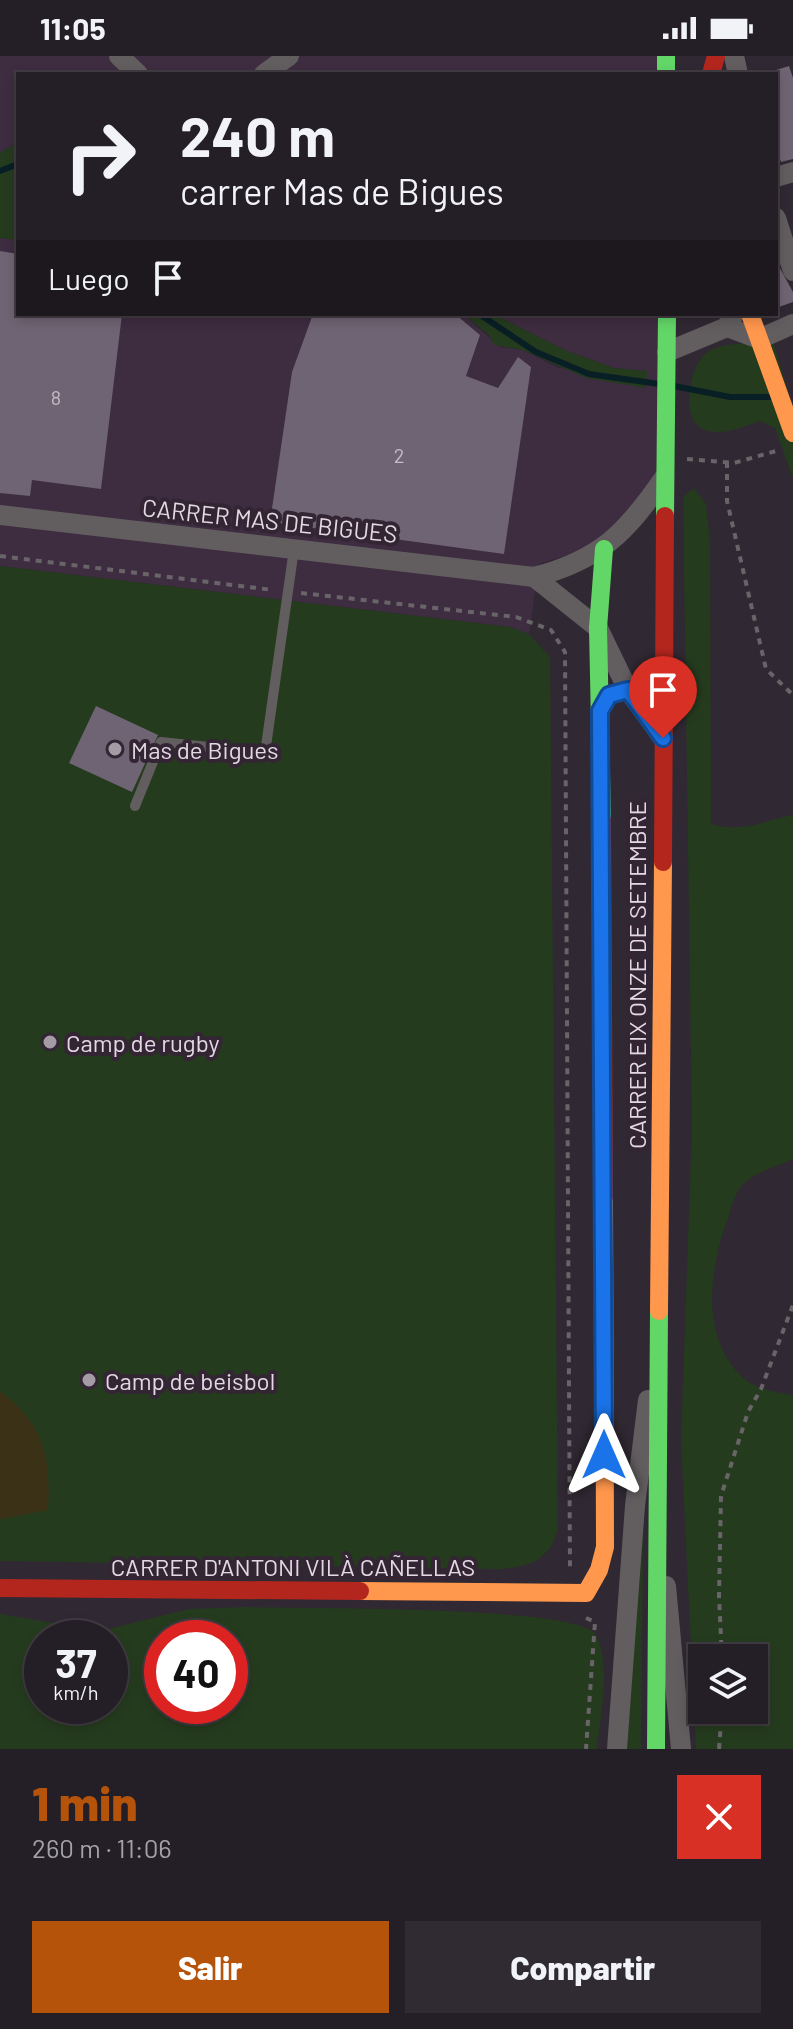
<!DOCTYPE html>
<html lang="es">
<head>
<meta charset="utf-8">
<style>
	body { margin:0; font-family:Barlow,sans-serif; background:#302b32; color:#f1f3f6; height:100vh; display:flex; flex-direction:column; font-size:30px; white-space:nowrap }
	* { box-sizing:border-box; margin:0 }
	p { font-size:26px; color:#a3a2a7 }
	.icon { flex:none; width:44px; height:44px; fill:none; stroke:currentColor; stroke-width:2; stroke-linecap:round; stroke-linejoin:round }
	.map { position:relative; height:1693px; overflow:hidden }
	.sheet { display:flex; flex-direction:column; background:#241e26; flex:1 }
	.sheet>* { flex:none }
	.hud { position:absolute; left:16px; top:16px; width:762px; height:244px; border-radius:0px; box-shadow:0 4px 12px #0003,0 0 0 2px #413c43; background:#241e26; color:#f1f3f6; overflow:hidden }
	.controls { position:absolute; left:688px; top:1588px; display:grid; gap:16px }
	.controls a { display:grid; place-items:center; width:80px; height:80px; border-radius:0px; background:#241e26; box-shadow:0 4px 12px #0003,0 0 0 2px #413c43; font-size:40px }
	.speed { position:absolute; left:24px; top:1564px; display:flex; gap:16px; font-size:40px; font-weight:700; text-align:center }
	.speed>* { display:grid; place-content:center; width:104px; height:104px; border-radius:50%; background:#241e26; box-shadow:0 4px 12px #0003,0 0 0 2px #413c43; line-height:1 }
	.speed small { font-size:20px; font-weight:400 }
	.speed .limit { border:12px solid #d22; background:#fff; color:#111 }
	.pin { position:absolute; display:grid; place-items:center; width:68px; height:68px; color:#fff; margin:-82px -34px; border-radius:50% 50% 50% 0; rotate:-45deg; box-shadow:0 0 8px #0007 }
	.pin .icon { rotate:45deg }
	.me { position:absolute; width:88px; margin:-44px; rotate:0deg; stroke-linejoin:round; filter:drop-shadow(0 0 6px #0008) }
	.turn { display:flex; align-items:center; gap:28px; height:168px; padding:0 32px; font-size:36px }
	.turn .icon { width:104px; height:104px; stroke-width:2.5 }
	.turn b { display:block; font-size:56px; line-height:68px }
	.then { display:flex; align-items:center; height:76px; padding:0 32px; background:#0003; gap:16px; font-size:30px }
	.round { display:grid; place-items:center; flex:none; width:84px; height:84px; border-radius:0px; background:#302b32 }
	.head { display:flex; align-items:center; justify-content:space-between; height:136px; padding:0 32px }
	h1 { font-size:48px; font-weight:800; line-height:60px; color:#b45309 }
	.cta { display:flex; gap:16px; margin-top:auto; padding:16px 32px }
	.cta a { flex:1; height:92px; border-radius:0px; background:#b45309; color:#fff; font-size:32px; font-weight:800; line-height:92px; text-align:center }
	.cta a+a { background:#302b32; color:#f1f3f6 }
	.status { display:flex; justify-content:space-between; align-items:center; height:56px; padding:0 40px; background:#241e26; direction:ltr }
	.status svg { height:22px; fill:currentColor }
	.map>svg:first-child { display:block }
	.built { fill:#3e2c40 }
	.green { fill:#253b1e; fill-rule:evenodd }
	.sand { fill:#3a3116 }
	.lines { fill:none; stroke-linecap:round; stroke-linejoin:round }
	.stream { stroke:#071f25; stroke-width:6 }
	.building { fill:#6f6473 }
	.path { stroke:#696468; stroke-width:4; stroke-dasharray:6 6; stroke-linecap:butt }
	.lane { stroke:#625e5f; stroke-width:10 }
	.street { stroke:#625e5f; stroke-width:20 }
	.fast { stroke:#63d668; stroke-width:18 }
	.slow { stroke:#ff974d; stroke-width:18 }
	.jam { stroke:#b3261e; stroke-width:18 }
	.route-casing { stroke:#114b97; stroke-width:20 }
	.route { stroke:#1a73e8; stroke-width:14 }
	.poi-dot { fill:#a49ba5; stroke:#342535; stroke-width:3 }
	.labels { text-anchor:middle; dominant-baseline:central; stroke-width:8; stroke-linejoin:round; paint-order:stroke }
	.number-label { font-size:20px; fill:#c6bcc7 }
	.street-label { font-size:24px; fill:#e3d9e3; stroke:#342535 }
	.poi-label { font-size:24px; fill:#e3d9e3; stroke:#342535; text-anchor:start }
</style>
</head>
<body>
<div class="status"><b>11:05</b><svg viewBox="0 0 49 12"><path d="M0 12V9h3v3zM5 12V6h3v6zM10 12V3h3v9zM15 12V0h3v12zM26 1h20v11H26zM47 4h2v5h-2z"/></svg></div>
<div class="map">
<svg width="793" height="1693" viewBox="0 0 793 1693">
	<rect width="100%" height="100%" fill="#302832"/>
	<g class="built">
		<path d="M 0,0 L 662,0 L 663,18 L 18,18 L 18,86 L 0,97 Z"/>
		<path d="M 0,182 L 18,184 L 18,258 L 463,258 L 500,291 L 523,294 L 558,312 L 646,315 L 614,312 L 567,295 L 493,258 L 662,258 L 656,418 L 632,454 L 608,477 L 582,494 L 539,508 L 529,578 L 510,571 L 0,510 Z"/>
	</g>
	<g class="green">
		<path d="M 18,86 L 18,184 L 0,182 L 0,97 Z"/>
		<path d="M 463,258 L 493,258 L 567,295 L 614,312 L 647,315 L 646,332 L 586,322 L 523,294 L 494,289 L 489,279 Z"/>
		<path d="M 773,285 L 793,353 L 793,422 L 775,372 L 760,365 C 742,371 723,380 705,374 C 678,366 689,304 711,294 C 728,286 755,288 773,285 Z"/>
		<path d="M 694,432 L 706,448 L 710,485 L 711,768 C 741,777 764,765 793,759 L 793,1103 C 776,1111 751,1117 739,1133 C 734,1141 731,1153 728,1162 C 709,1213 699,1285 746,1324 C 760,1335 776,1336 793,1339 L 793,1693 L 696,1693 L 681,1385 L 692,1070 L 683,441 ZM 702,1602 L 754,1602 L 754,1654 L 702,1654 Z"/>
		<path d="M 0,510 L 510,571 L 529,578 L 550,601 L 558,1473 C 549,1504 532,1510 501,1513 L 0,1505 Z"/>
		<path d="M 643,1465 L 641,1693 L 627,1693 Z"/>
		<path d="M 246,1551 C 294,1553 576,1549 595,1578 C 612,1603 600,1664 597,1693 L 0,1693 L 0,1558 L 100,1575 L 189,1553 ZM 42,1582 L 110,1582 L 110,1650 L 42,1650 ZM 162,1582 L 230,1582 L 230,1650 L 162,1650 Z"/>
	</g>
	<path class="sand" d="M 0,1335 C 44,1369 51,1401 48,1454 L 0,1463 Z"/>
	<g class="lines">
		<g class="stream">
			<path d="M 0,115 L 18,108"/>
			<path d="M 479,258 L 536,296 L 589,318 L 659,328"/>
			<path d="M 674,330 L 730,341 L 773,341"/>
		</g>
	</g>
	<g class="building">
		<path d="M 789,10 L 793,22 L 793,103 L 781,106 L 776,92 L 776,14 Z"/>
		<path d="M 0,195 L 18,198 L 18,258 L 122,258 L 101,433 L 32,424 L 30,440 L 0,437 Z"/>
		<path d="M 776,205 L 793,236 L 793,246 L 776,252 Z"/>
		<path d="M 313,258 L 455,258 L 480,279 L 466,320 L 498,332 L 518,301 L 531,311 L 504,498 L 270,466 L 292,316 Z"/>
		<path d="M 96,650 L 158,679 L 132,736 L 69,707 Z"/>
	</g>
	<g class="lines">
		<g class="path">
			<path d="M 687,403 L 734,407 L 776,395"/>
			<path d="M 727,406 L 727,445 L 766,613 L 793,639"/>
			<path d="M 0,500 L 273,534"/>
			<path d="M 301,537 L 516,561 L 551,574 L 565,596 L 570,1515"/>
			<path d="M 586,1562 L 595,1566 L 586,1693"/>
			<path d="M 722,1602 L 719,1540 L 721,1440 L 748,1356 L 761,1333 L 793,1249"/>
			<path d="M 719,1693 L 722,1654"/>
		</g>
		<path class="lane" d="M 135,750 L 161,686 L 265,697 L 294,493"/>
		<g class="street">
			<path d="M 119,0 L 138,18"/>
			<path d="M 734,0 L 738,18"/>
			<path d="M 264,18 L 289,0"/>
			<path d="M 776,121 L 793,116"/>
			<path d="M 776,162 L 793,215"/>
			<path d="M 727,271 L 759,283 L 793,268"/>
			<path d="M 667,296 L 727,271 L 734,258"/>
			<path d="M 0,459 L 534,521 C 600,504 626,477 664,422"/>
			<path d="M 534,521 L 598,572 L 628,634 L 663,682"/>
			<path d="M 666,1530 L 681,1693"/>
			<path d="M 617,1693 L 635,1450 L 648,1344"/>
		</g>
		<g class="fast">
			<path d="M 666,0 L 666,18"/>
			<path d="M 665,460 L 667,258"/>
			<path d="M 602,763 L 598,572 L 604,493"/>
			<path d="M 656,1693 L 659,1255"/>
		</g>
		<g class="slow">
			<path d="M 750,258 L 793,377"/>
			<path d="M 659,1255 L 663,806"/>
			<path d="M 360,1535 L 586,1537 L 599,1514 L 605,1491 L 604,1141"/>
		</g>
		<g class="jam">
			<path d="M 711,18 L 716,0"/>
			<path d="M 602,763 L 604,1141"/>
			<path d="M 663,806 L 665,460"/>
			<path d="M 0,1532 L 360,1535"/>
		</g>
	</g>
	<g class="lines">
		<g class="route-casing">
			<path id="route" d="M 604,1399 L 600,655 L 609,639 L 628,634 L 663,682"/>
		</g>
		<use href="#route" class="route"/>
	</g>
	<g class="poi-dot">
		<circle cx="115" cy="693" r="8"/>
		<circle cx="50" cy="986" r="8"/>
		<circle cx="89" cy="1324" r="8"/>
	</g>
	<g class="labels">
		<g class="number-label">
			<text x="56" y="341">8</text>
			<text x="399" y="399">2</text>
		</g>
		<g class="street-label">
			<text transform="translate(270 464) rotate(6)">CARRER MAS DE BIGUES</text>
			<text transform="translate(636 919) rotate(-90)">CARRER EIX ONZE DE SETEMBRE</text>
			<text x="293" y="1510">CARRER D'ANTONI VILÀ CAÑELLAS</text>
		</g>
		<g class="poi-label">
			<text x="131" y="693">Mas de Bigues</text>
			<text x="66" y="986">Camp de rugby</text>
			<text x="105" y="1324">Camp de beisbol</text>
		</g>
	</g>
</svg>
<div class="controls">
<a><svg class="icon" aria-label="layers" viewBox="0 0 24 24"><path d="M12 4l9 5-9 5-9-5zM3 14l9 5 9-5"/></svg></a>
</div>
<div class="speed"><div>37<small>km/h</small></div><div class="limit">40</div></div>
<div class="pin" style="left:663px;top:682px;background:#d93025"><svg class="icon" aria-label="arrive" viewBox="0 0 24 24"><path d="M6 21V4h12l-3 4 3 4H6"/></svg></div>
<svg class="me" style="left:604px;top:1399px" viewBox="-20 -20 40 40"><path d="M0-17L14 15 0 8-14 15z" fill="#1a73e8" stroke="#fff" stroke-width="4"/></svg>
<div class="hud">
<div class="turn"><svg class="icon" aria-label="right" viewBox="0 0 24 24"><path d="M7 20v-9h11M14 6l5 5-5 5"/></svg><div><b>240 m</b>carrer Mas de Bigues</div></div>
<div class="then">Luego<svg class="icon" aria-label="arrive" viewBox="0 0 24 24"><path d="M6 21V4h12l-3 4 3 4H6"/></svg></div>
</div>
</div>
<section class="sheet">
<div class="head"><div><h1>1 min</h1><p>260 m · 11:06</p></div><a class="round" style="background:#d93025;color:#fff"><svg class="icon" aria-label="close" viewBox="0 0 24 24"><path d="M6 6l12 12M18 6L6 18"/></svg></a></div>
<div class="cta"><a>Salir</a><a>Compartir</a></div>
</section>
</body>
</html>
